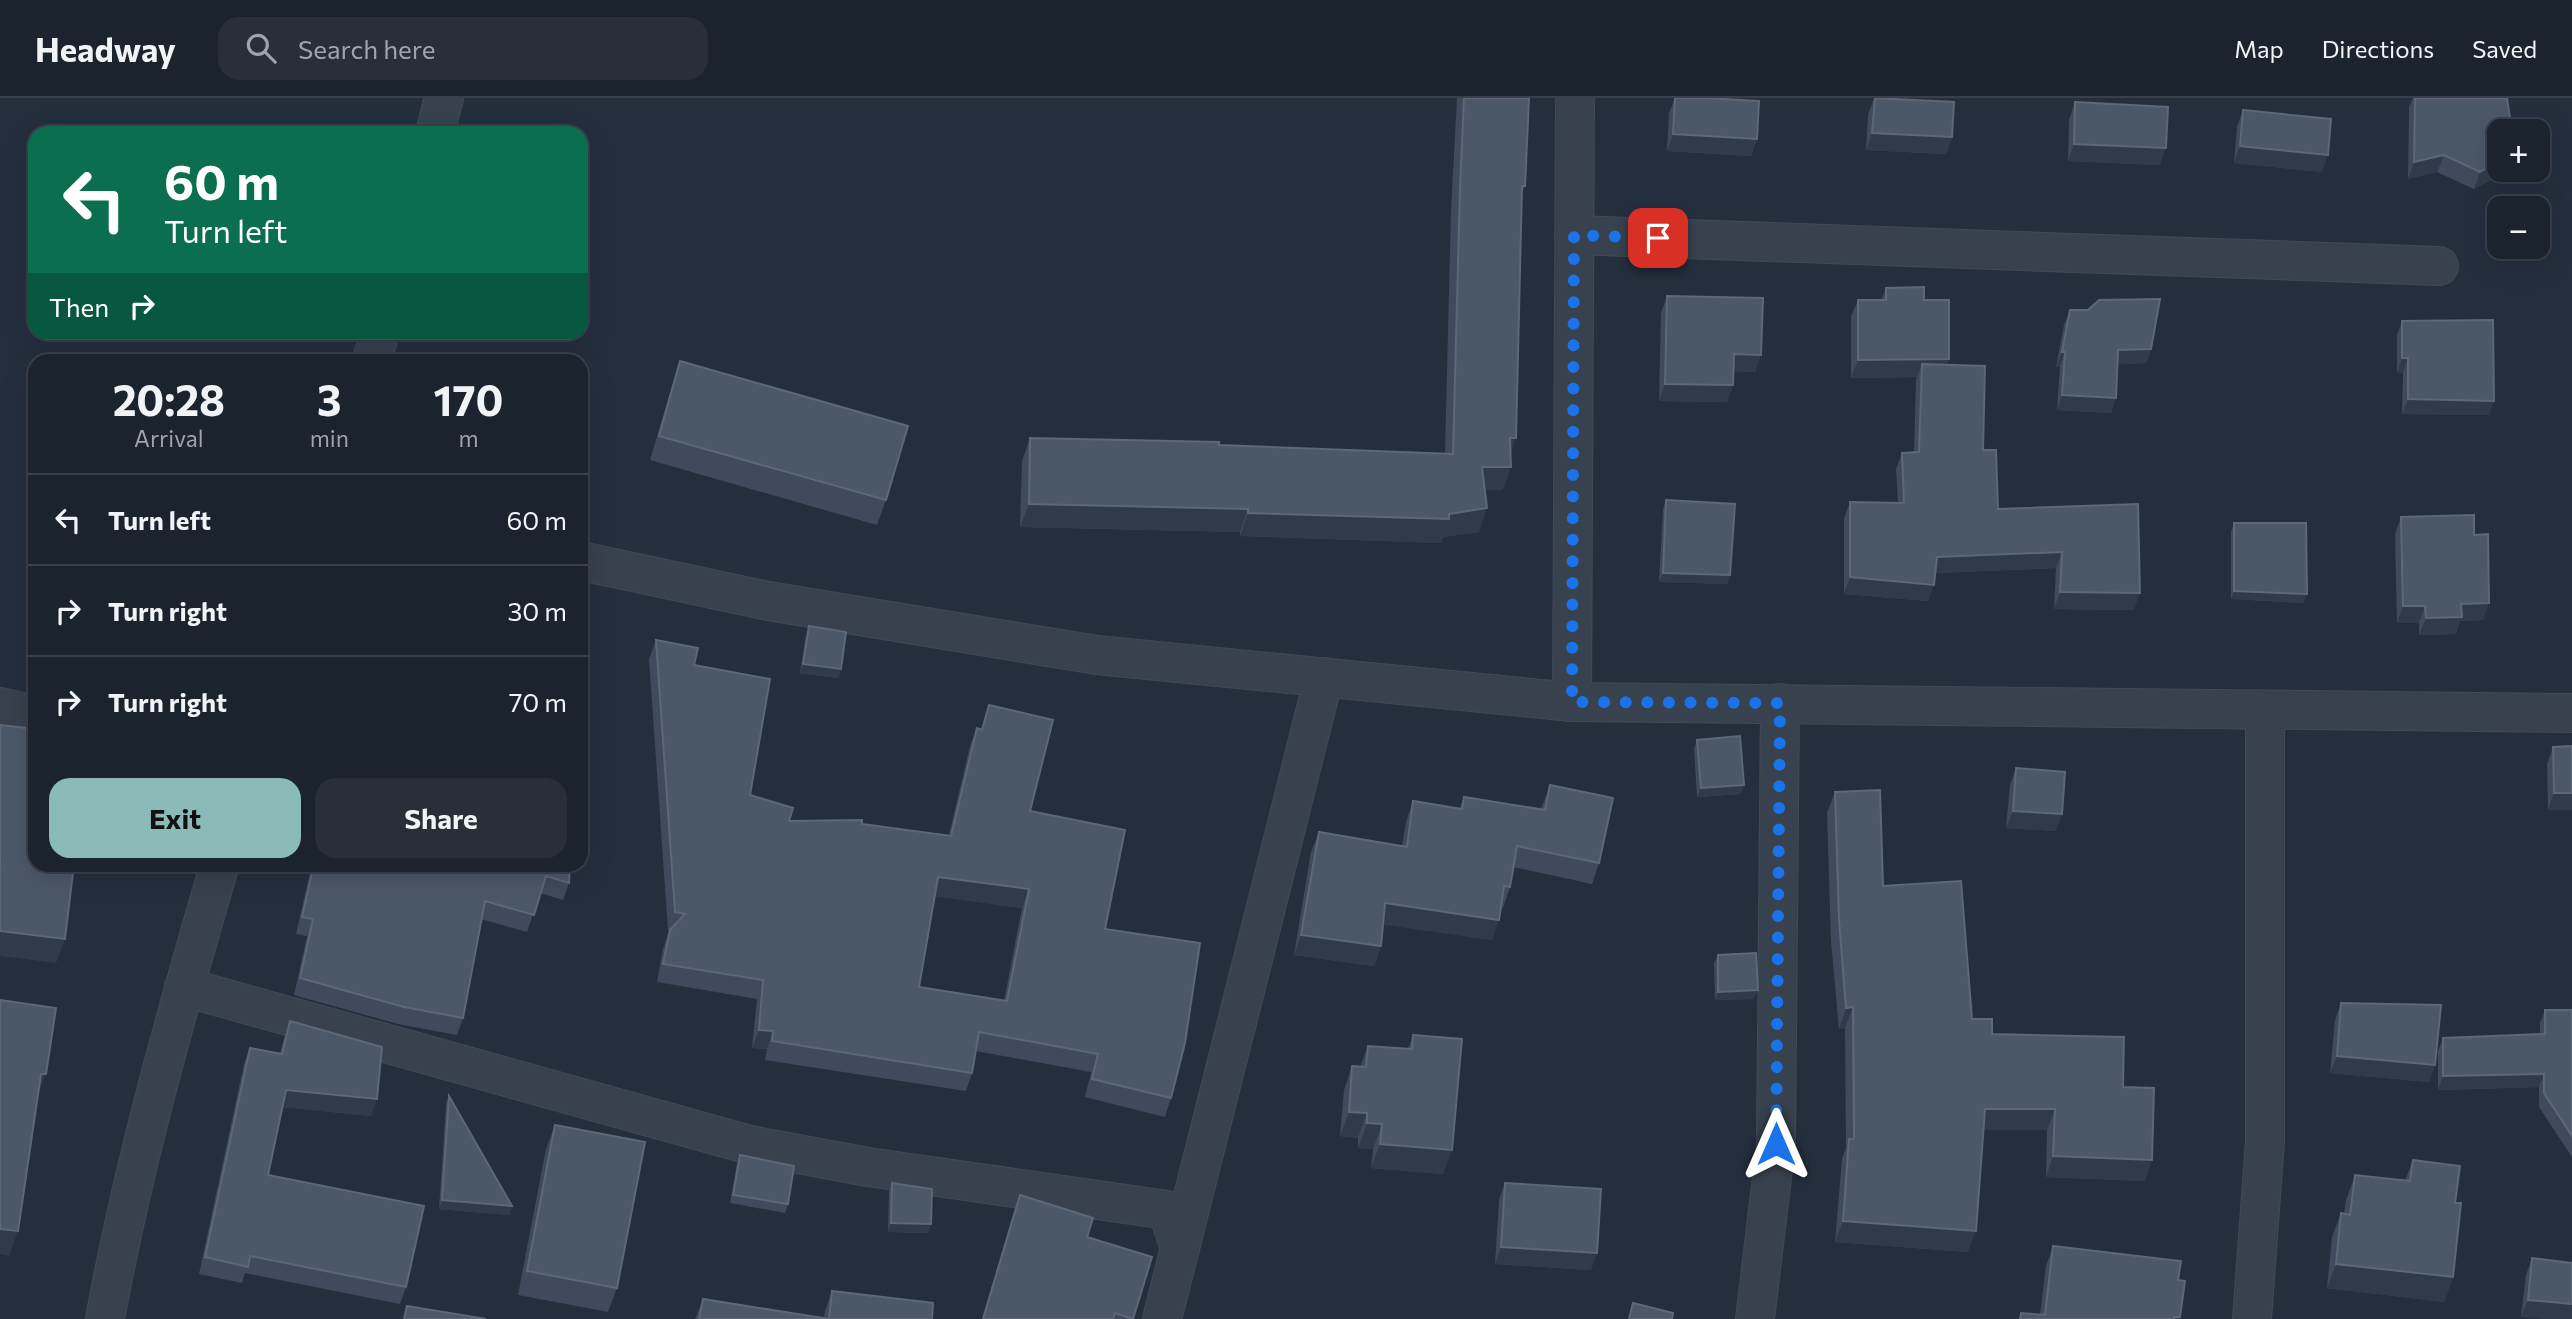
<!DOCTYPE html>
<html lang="en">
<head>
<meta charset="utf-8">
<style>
	body { margin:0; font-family:Commissioner,sans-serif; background:#282f3a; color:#f1f3f6; height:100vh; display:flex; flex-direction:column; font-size:26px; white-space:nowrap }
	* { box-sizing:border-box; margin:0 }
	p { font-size:23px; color:#a0a4aa }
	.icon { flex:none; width:38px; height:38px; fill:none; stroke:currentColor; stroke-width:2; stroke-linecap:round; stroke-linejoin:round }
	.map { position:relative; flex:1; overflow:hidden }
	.side { position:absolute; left:28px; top:256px; width:560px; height:518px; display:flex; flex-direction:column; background:#1b232e; border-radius:21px; box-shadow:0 7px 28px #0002,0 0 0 2px #39404a }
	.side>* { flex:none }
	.guide { position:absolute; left:28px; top:28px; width:560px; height:214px; border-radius:21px; box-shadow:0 7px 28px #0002,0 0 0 2px #39404a; background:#0b6e4f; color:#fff; overflow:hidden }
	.controls { position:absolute; left:2487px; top:21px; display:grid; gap:14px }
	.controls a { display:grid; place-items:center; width:63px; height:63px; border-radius:14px; background:#1b232e; box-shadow:0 7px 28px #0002,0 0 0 2px #39404a; font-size:35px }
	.pin { position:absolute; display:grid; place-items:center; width:60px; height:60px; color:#fff; margin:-30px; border-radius:14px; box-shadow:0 4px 10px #0006 }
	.me { position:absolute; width:77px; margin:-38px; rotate:0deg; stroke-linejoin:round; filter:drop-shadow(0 0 5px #0008) }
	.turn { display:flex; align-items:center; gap:24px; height:147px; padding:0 21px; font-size:32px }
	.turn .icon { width:91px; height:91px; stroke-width:2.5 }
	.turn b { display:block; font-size:49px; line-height:60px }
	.then { display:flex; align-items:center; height:66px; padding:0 21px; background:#0003; gap:14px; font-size:26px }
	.eta { display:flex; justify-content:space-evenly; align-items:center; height:119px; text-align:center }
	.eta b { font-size:42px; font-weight:700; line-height:49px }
	.cta { display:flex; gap:14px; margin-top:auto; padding:14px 21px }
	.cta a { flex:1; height:80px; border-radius:21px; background:#8bbbb9; color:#111; font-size:28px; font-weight:700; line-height:80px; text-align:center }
	.cta a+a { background:#282f3a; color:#f1f3f6 }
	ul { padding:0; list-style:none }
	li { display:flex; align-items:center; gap:21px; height:91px; padding:0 21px; border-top:2px solid #39404a }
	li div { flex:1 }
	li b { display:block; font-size:26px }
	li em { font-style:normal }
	header { display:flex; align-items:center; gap:42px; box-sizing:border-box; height:98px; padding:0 35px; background:#1b232e; border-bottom:2px solid #39404a }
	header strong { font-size:33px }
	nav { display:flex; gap:38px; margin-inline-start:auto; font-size:24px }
	.search { width:490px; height:63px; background:#282f3a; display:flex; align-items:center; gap:18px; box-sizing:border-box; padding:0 24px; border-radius:21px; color:#a0a4aa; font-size:26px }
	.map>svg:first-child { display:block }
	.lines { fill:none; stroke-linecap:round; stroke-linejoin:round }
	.minor-casing { stroke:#414a57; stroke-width:40 }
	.minor { stroke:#38414e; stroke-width:38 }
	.wall { fill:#3f4b5c; fill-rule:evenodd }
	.shaded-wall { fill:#2f3b4b }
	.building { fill:#4b5868; stroke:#5c6777; stroke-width:2; fill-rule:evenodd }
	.route { stroke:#1a73e8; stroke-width:12; stroke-dasharray:0 21.6 }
</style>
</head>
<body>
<header>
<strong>Headway</strong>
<div class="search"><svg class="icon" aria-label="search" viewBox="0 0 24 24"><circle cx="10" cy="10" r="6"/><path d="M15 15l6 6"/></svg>Search here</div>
<nav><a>Map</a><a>Directions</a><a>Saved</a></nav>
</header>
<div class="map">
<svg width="2572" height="1221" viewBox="0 0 2572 1221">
	<rect width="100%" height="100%" fill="#242f3e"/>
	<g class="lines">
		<g class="minor-casing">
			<g id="minor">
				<path d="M 435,35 L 444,0"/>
				<path d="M 1574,137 L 2439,168"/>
				<path d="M 372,262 L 380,234"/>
				<path d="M 581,463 L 768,503 L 1097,557 L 1572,604 L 2572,615"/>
				<path d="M 1572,604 L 1575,0"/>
				<path d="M 0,609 L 35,617"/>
				<path d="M 184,889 L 750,1047 L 868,1069 L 1167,1112 L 1180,1150 L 1162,1221"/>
				<path d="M 1180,1150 L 1324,579"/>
				<path d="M 105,1221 C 133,1068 176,916 220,766"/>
				<path d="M 1755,1221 L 1776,1046 L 1780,605"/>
				<path d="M 2252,1221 L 2265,1043 L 2265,612"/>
			</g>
		</g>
		<use href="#minor" class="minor"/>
	</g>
	<g class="wall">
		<path d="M 1457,0 L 1529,0 L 1525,88 L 1522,95 L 1510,355 L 1511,369 L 1502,392 L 1485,392 L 1479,434 L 1443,439 L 1441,445 L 1240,438 L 1240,434 L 1020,429 L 1022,363 L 1030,340 L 1445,355 L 1451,113 Z"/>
		<path d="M 1675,0 L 1757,41 L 1751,58 L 1667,53 L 1669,15 Z"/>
		<path d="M 1874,0 L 1952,39 L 1946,56 L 1866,52 L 1868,17 Z"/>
		<path d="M 2413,0 L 2507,0 L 2499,72 L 2509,72 L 2474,91 L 2437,74 L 2408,81 L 2409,9 Z"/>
		<path d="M 2075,4 L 2160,67 L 2068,63 L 2069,22 Z"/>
		<path d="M 2243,12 L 2322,74 L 2234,65 L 2237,29 Z"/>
		<path d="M 1886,190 L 1924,202 L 1949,261 L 1947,267 L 1983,352 L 1998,411 L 2138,406 L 2134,512 L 2054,511 L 2056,470 L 1935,475 L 1928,503 L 1844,496 L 1844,420 L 1850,404 L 1898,405 L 1896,371 L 1902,355 L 1914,355 L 1916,282 L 1917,279 L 1851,280 L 1851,219 L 1858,202 L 1881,202 Z"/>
		<path d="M 1667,198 L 1755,274 L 1733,273 L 1733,287 L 1727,304 L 1659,303 L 1661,215 Z"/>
		<path d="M 2070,212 L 2151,251 L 2146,265 L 2117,266 L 2111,315 L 2057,312 L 2060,268 L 2056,269 L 2064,227 Z"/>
		<path d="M 2402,223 L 2489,317 L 2402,316 L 2403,275 L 2397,275 L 2397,237 Z"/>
		<path d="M 680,263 L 886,402 L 877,427 L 650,362 L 672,288 Z"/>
		<path d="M 1666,402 L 1730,477 L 1727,486 L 1659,484 L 1663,411 Z"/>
		<path d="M 2401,419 L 2474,437 L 2483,522 L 2460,523 L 2456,536 L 2419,537 L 2419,525 L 2397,525 L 2395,436 Z"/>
		<path d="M 2234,425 L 2304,505 L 2231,501 L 2231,434 Z"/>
		<path d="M 809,528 L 841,571 L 838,580 L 800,575 L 806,537 Z"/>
		<path d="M 656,542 L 694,567 L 750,697 L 789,723 L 862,726 L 949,737 L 970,648 L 977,630 L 981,631 L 989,607 L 1030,713 L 1105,831 L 1171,1000 L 1165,1019 L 1085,999 L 1091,974 L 976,953 L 972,975 L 966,993 L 765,962 L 767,951 L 752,950 L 757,901 L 657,884 L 663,851 L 669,833 L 668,832 L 649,561 ZM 935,798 L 1022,810 L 1004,903 L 919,889 Z"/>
		<path d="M 1697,642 L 1744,687 L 1740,696 L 1697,699 L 1694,651 Z"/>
		<path d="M 2572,648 L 2548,712 L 2547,666 L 2553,649 Z"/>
		<path d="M 2016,670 L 2062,716 L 2055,733 L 2006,730 L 2010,687 Z"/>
		<path d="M 1550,687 L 1599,765 L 1592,786 L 1513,769 L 1510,789 L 1503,810 L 1501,809 L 1492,842 L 1383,826 L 1381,848 L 1374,868 L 1294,857 L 1311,754 L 1319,734 L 1402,748 L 1406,724 L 1413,703 L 1460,710 L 1464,699 L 1541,711 Z"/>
		<path d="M 1835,694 L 1883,788 L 1972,921 L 1992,936 L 2123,989 L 2145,1083 L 2046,1079 L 2047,1032 L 1984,1032 L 1968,1154 L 1835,1144 L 1842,1061 L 1846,1049 L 1845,930 L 1839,931 L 1831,843 L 1827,715 Z"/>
		<path d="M 312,766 L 570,766 L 569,785 L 563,802 L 540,795 L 527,834 L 481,821 L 463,920 L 457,937 L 398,926 L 294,897 L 307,838 L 296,836 Z"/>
		<path d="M 1718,857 L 1754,901 L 1715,902 L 1714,865 Z"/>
		<path d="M 2341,905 L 2435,967 L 2429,984 L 2330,975 L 2335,922 Z"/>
		<path d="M 2545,912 L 2572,912 L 2572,1059 L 2539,1009 L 2539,989 L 2438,992 L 2438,953 L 2443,940 L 2540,936 L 2540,925 Z"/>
		<path d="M 290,923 L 371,1018 L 283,1009 L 268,1077 L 406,1189 L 400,1206 L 245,1175 L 242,1185 L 199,1176 L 244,966 L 250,950 L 280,956 L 284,940 Z"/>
		<path d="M 1413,937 L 1443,1076 L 1371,1070 L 1373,1051 L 1358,1050 L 1358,1040 L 1340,1038 L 1344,992 L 1352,968 L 1360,969 L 1368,948 L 1408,951 Z"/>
		<path d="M 449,998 L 512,1108 L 509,1117 L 439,1111 L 446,1006 Z"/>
		<path d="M 555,1027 L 617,1190 L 608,1214 L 518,1197 L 546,1051 Z"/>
		<path d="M 740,1057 L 788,1106 L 785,1115 L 730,1105 L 737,1066 Z"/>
		<path d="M 2413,1062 L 2455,1105 L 2453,1179 L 2444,1204 L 2327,1190 L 2332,1139 L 2341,1115 L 2344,1116 L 2346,1102 L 2355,1077 L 2405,1083 Z"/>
		<path d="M 892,1085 L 931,1126 L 928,1135 L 888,1134 L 889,1094 Z"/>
		<path d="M 1505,1085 L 1591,1172 L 1495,1166 L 1499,1102 Z"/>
		<path d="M 1020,1097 L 1087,1139 L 1133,1221 L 982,1221 L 1012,1120 Z"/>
		<path d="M 2053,1148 L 2178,1182 L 2179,1221 L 2019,1221 L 2021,1215 L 2040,1217 L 2046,1168 Z"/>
		<path d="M 2532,1160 L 2572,1165 L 2521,1219 L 2526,1177 Z"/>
		<path d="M 832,1193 L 932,1221 L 695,1221 L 703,1201 L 824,1220 L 825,1213 Z"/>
	</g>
	<g class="shaded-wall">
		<path d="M 1872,35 L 1952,39 L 1946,56 L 1866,52 Z"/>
		<path d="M 1673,36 L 1757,41 L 1751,58 L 1667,53 Z"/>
		<path d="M 2074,46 L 2166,50 L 2160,67 L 2068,63 Z"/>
		<path d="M 2240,48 L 2328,57 L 2322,74 L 2234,65 Z"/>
		<path d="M 2444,57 L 2437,74 L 2408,81 L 2414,64 Z"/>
		<path d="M 2499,64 L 2499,72 L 2509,72 L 2474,91 L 2480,74 Z"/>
		<path d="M 2151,251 L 2146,265 L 2113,267 L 2118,252 Z"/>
		<path d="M 2062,254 L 2065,254 L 2060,268 L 2056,269 Z"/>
		<path d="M 1734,256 L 1761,257 L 1755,274 L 1727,273 Z"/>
		<path d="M 2402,260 L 2408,260 L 2403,275 L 2397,275 Z"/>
		<path d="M 1949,261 L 1943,278 L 1922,266 L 1917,279 L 1851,280 L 1858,262 Z"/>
		<path d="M 1665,286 L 1733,287 L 1727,304 L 1659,303 Z"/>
		<path d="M 2062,297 L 2116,300 L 2111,315 L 2057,312 Z"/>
		<path d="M 2408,301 L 2494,303 L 2489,317 L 2402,316 Z"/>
		<path d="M 1510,340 L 1516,340 L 1508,363 Z"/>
		<path d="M 1482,369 L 1511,369 L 1502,392 L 1474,392 Z"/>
		<path d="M 1029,406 L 1248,411 L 1240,434 L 1020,429 Z"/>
		<path d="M 1487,410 L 1479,434 L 1443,439 L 1441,445 L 1240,438 L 1248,415 L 1449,416 Z"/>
		<path d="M 2062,454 L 2056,470 L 1931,475 L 1937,459 Z"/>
		<path d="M 1663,475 L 1730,477 L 1727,486 L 1659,484 Z"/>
		<path d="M 1850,479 L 1934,487 L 1928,503 L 1844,496 Z"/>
		<path d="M 2234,493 L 2307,496 L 2304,505 L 2231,501 Z"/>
		<path d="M 2060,494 L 2140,495 L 2134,512 L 2054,511 Z"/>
		<path d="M 2489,505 L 2483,522 L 2460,523 L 2456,536 L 2419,537 L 2426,520 L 2461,506 Z"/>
		<path d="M 2403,508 L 2425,508 L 2419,525 L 2397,525 Z"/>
		<path d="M 803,566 L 841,571 L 838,580 L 800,575 Z"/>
		<path d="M 1744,687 L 1740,696 L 1697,699 L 1701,690 Z"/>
		<path d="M 2554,695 L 2572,695 L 2572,712 L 2548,712 Z"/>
		<path d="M 2013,713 L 2062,716 L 2055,733 L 2006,730 Z"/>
		<path d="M 938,779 L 1029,791 L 1022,810 L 932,798 Z"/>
		<path d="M 1385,805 L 1499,822 L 1492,842 L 1378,826 Z"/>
		<path d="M 0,833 L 65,841 L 56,865 L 0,858 Z"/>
		<path d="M 1301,837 L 1381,848 L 1374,868 L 1294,857 Z"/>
		<path d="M 1758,892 L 1754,901 L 1715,902 L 1718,894 Z"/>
		<path d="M 1853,909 L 1845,930 L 1839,931 L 1846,910 Z"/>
		<path d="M 759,932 L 773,933 L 767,951 L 752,950 Z"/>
		<path d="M 2337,958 L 2435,967 L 2429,984 L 2330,975 Z"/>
		<path d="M 41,976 L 46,976 L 37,1000 Z"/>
		<path d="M 2544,976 L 2539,989 L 2438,992 L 2443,978 Z"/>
		<path d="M 286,992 L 377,1001 L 371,1018 L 280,1009 Z"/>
		<path d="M 1985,1011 L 2055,1011 L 2047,1032 L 1978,1032 Z"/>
		<path d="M 1349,1014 L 1367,1015 L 1358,1040 L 1340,1038 Z"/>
		<path d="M 1367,1025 L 1382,1026 L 1373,1051 L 1358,1050 Z"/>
		<path d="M 1380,1046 L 1452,1052 L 1443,1076 L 1371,1070 Z"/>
		<path d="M 2053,1058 L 2152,1062 L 2145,1083 L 2046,1079 Z"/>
		<path d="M 442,1102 L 512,1108 L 509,1117 L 439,1111 Z"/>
		<path d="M 1843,1123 L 1976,1133 L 1968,1154 L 1835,1144 Z"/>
		<path d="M 891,1125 L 931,1126 L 928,1135 L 888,1134 Z"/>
		<path d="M 0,1131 L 18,1133 L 9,1158 L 0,1156 Z"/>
		<path d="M 1501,1149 L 1597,1155 L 1591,1172 L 1495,1166 Z"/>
		<path d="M 2336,1166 L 2453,1179 L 2444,1204 L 2327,1190 Z"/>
		<path d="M 2528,1202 L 2572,1206 L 2572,1221 L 2546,1221 L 2521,1219 Z"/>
	</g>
	<g class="building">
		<path d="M 1464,0 L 1529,0 L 1525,88 L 1522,88 L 1516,340 L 1510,340 L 1511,369 L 1482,369 L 1487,410 L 1449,416 L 1449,421 L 1248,415 L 1248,411 L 1029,406 L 1030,340 L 1219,344 L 1219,347 L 1453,356 L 1460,90 Z"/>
		<path d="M 1675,0 L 1706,0 L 1759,3 L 1757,41 L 1673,36 Z"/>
		<path d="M 1875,0 L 1954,4 L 1952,39 L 1872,35 Z"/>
		<path d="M 2415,0 L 2507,0 L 2512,33 L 2499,33 L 2499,64 L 2480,74 L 2444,57 L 2414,64 Z"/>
		<path d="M 2075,4 L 2168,9 L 2166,50 L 2074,46 Z"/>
		<path d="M 2243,12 L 2331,21 L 2328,57 L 2240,48 Z"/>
		<path d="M 1924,189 L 1924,202 L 1949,202 L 1949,261 L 1858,262 L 1858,202 L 1886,202 L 1886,190 Z"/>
		<path d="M 1667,198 L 1763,200 L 1761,257 L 1734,256 L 1733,287 L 1665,286 Z"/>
		<path d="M 2160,201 L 2151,251 L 2118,252 L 2116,300 L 2062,297 L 2065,254 L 2062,254 L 2070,212 L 2088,212 L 2099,202 Z"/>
		<path d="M 2493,222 L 2494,303 L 2408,301 L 2408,260 L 2402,260 L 2402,223 Z"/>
		<path d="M 680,263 L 908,328 L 886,402 L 659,338 Z"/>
		<path d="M 1922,266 L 1985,268 L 1983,352 L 1996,352 L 1998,411 L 2138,406 L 2140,495 L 2060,494 L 2062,454 L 1937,459 L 1934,487 L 1850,479 L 1850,404 L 1904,405 L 1902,355 L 1919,354 Z"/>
		<path d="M 1666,402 L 1735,406 L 1730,477 L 1663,475 Z"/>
		<path d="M 2474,417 L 2474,437 L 2488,436 L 2489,505 L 2461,506 L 2462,519 L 2426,520 L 2425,508 L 2403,508 L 2401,419 Z"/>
		<path d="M 2234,425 L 2306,425 L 2307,496 L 2234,493 Z"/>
		<path d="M 809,528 L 846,534 L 841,571 L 803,566 Z"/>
		<path d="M 656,542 L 698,550 L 694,567 L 770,581 L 750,697 L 793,710 L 789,723 L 862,722 L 862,726 L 951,738 L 977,630 L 982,632 L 989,607 L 1053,622 L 1030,713 L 1125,732 L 1105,831 L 1200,845 L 1185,945 L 1171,1000 L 1092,981 L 1098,956 L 979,934 L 972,975 L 772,943 L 773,933 L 759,932 L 763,882 L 663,866 L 670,832 L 685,816 L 675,814 ZM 938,779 L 1029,791 L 1007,903 L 919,889 Z"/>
		<path d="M 0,627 L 35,631 L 35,766 L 74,766 L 65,841 L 0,833 Z"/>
		<path d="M 1740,638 L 1744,687 L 1701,690 L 1697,642 Z"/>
		<path d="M 2572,648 L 2572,695 L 2554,695 L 2553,649 Z"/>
		<path d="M 2016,670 L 2065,674 L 2062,716 L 2013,713 Z"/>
		<path d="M 1550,687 L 1613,700 L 1599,765 L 1517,748 L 1510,789 L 1504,788 L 1499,822 L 1385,805 L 1381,848 L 1301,837 L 1319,734 L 1407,749 L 1413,703 L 1462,711 L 1464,699 L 1545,712 Z"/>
		<path d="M 1880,692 L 1883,788 L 1961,783 L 1972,921 L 1992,921 L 1992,936 L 2124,939 L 2123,989 L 2154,990 L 2152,1062 L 2053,1058 L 2055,1011 L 1985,1011 L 1976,1133 L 1843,1123 L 1849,1041 L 1854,1041 L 1853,909 L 1846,910 L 1839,822 L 1835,694 Z"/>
		<path d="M 314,766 L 570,766 L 569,785 L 546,778 L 534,817 L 485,803 L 463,920 L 404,909 L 300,880 L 313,821 L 302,819 Z"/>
		<path d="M 1756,855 L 1758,892 L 1718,894 L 1718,857 Z"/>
		<path d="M 0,902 L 56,910 L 46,976 L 41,976 L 18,1133 L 0,1131 Z"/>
		<path d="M 2341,905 L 2441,907 L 2435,967 L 2337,958 Z"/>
		<path d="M 2545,912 L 2572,912 L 2572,1038 L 2544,995 L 2544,976 L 2443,978 L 2443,940 L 2545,936 Z"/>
		<path d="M 290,923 L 382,949 L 377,1001 L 286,992 L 268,1077 L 424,1108 L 406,1189 L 250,1158 L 248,1169 L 205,1159 L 250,950 L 282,956 Z"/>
		<path d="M 1413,937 L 1462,941 L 1452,1052 L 1380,1046 L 1382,1026 L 1367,1025 L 1367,1015 L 1349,1014 L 1352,968 L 1366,969 L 1368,948 L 1412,951 Z"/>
		<path d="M 449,998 L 512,1108 L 442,1102 Z"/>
		<path d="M 555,1027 L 645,1044 L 617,1190 L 527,1173 Z"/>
		<path d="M 740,1057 L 794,1068 L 788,1106 L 733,1097 Z"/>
		<path d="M 2413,1062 L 2460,1068 L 2455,1105 L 2461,1105 L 2453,1179 L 2336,1166 L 2341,1115 L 2350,1117 L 2355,1077 L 2410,1083 Z"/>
		<path d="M 892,1085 L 932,1091 L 931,1126 L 891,1125 Z"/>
		<path d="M 1505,1085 L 1601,1091 L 1597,1155 L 1501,1149 Z"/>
		<path d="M 1020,1097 L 1093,1120 L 1087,1139 L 1152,1159 L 1133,1221 L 1115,1215 L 1113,1221 L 983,1221 Z"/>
		<path d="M 2053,1148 L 2181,1163 L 2178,1182 L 2185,1183 L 2180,1219 L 2174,1219 L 2174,1221 L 2020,1221 L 2021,1215 L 2045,1217 Z"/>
		<path d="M 2532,1160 L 2572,1165 L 2572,1206 L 2528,1202 Z"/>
		<path d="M 832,1193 L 933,1205 L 932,1221 L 699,1221 L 703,1201 L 829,1221 Z"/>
		<path d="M 1633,1205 L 1673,1215 L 1672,1221 L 1629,1221 Z"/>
		<path d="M 407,1208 L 486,1221 L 404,1221 Z"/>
	</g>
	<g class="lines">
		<path class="route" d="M 1658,140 L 1574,137 L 1572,604 L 1780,605 L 1776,1046"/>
	</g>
</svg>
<div class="controls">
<a>+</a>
<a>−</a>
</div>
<div class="pin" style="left:1658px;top:140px;background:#d93025"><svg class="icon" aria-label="arrive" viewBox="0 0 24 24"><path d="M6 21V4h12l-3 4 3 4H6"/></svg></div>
<svg class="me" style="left:1776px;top:1046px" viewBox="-20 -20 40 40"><path d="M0-17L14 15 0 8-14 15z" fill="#1a73e8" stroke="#fff" stroke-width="4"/></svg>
<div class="guide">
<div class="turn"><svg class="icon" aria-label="left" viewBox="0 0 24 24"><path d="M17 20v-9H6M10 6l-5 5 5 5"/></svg><div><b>60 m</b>Turn left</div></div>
<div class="then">Then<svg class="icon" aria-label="right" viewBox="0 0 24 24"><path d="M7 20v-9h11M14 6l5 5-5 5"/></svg></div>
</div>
<section class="side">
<div class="eta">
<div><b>20:28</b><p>Arrival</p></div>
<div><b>3</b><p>min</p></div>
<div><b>170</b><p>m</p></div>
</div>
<ul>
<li><svg class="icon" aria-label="left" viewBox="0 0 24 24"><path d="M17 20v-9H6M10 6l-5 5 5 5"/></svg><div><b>Turn left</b></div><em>60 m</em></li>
<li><svg class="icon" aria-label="right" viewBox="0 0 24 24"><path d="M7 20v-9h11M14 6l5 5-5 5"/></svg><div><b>Turn right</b></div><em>30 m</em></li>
<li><svg class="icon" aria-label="right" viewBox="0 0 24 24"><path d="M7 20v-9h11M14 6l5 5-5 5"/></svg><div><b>Turn right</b></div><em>70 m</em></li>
</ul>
<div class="cta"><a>Exit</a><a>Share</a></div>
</section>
</div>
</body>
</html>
